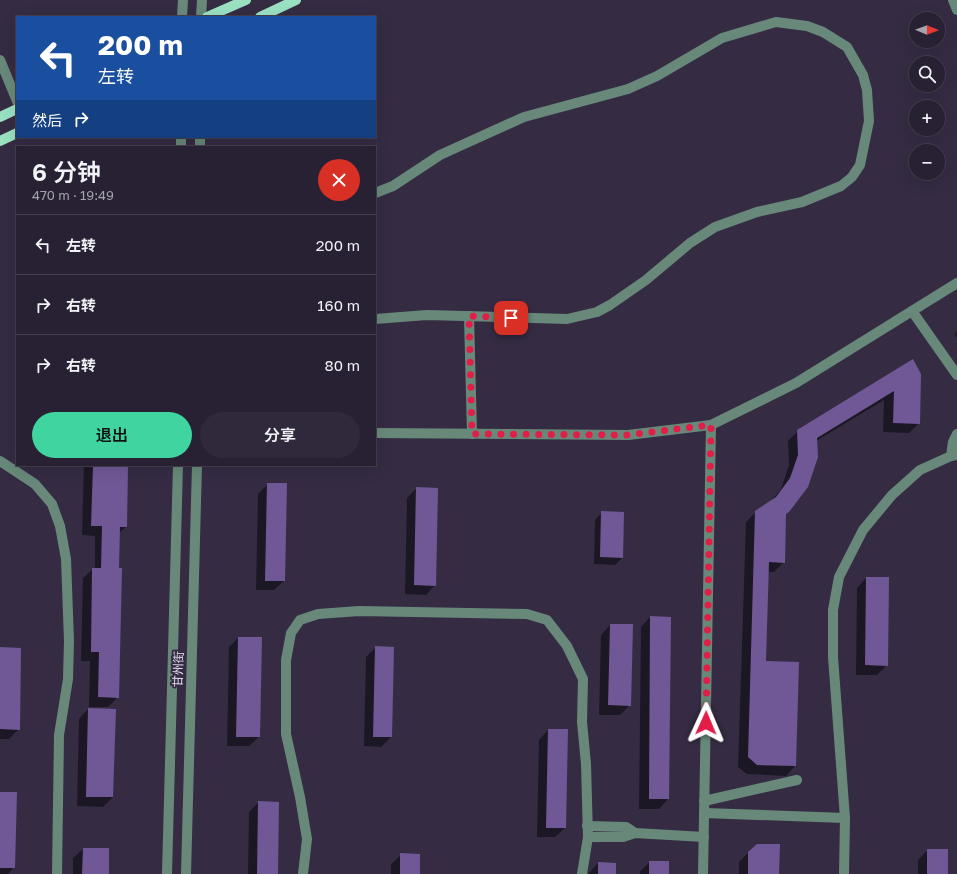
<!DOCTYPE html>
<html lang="zh">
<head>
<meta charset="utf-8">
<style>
	body { margin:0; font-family:"Golos Text","Noto Sans SC",sans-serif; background:#30293b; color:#f1f3f6; height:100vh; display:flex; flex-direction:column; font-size:15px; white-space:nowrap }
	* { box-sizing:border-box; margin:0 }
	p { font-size:13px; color:#a5a3ac }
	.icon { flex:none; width:22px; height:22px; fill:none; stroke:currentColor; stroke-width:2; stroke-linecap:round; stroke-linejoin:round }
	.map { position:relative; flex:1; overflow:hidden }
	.panel { position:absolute; left:16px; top:146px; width:360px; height:320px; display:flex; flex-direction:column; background:#282133; border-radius:0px; box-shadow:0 4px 16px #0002,0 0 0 1px #443e4e }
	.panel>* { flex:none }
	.banner { position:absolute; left:16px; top:16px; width:360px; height:122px; border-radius:0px; box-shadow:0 4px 16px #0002,0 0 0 1px #443e4e; background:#1a4fa0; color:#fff; overflow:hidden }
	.needle { width:26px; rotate:91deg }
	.fabs { position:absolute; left:909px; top:12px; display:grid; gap:8px }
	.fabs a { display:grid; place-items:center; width:36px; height:36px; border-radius:50%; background:#282133; box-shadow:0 4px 16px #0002,0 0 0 1px #443e4e; font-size:20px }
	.pin { position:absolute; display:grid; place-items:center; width:34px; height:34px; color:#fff; margin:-17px; border-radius:8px; box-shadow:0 2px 6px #0006 }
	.me { position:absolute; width:44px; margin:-22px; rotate:1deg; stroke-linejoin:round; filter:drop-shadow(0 0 3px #0008) }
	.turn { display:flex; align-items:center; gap:14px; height:84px; padding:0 16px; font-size:18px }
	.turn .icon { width:52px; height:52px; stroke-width:2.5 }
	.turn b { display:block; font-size:28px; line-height:34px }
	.then { display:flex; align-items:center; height:38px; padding:0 16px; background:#0003; gap:8px; font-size:15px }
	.round { display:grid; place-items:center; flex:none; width:42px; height:42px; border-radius:21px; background:#30293b }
	.overview { display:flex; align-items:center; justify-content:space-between; height:68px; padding:0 16px }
	h1 { font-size:24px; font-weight:600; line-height:30px }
	.cta { display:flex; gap:8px; margin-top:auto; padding:8px 16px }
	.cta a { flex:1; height:46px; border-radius:24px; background:#40d4a1; color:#111; font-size:16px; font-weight:600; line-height:46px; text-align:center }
	.cta a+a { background:#30293b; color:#f1f3f6 }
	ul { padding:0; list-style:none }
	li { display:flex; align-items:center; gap:12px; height:60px; padding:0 16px; border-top:1px solid #443e4e }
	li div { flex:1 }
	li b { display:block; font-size:15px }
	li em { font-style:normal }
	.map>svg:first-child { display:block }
	.shadow { fill:#0007 }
	.building { fill:#705896 }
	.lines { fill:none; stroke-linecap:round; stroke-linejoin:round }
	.minor { stroke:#68897a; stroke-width:10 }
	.major { stroke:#9ae1c2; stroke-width:10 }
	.route { stroke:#e11d48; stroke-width:7; stroke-dasharray:0 12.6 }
	.labels { text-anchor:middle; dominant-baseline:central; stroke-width:4; stroke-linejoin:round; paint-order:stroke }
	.street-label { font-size:12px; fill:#e3deee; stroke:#352c44 }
</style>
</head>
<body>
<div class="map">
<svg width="957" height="874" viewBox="0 0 957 874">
	<rect width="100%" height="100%" fill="#352c44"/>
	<g class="shadow">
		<path d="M 957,331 L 957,338 L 955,334 Z"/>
		<path d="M 912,361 L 919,423 L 909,433 L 883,432 L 884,400 L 816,441 L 789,511 L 785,515 L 784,562 L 774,572 L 768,572 L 765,662 L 795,766 L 786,776 L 747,774 L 738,767 L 746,522 L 756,512 L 771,501 L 781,489 L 789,465 L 788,441 L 798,431 Z"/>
		<path d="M 84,465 L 127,465 L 126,527 L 119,533 L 118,697 L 108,707 L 89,707 L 90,661 L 81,661 L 83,578 L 93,569 L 95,569 L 95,536 L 82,535 Z"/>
		<path d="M 268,484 L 284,581 L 274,590 L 256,590 L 258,494 Z"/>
		<path d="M 417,488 L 435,585 L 426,595 L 405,594 L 407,498 Z"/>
		<path d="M 602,512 L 622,558 L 615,565 L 594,564 L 595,520 Z"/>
		<path d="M 866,578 L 887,665 L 877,675 L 856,675 L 857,588 Z"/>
		<path d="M 650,617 L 668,799 L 659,809 L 639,809 L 641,627 Z"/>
		<path d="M 610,625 L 630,705 L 620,715 L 599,715 L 601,635 Z"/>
		<path d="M 238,638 L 259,737 L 249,746 L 227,746 L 229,647 Z"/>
		<path d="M 376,647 L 393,648 L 391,737 L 381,747 L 364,746 L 366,657 Z"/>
		<path d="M 0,648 L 19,729 L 9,739 L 0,739 Z"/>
		<path d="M 88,709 L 113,797 L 103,807 L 77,806 L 79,719 Z"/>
		<path d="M 548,730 L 565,828 L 555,837 L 537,837 L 539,740 Z"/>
		<path d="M 0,793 L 14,867 L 8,874 L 0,874 Z"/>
		<path d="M 259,802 L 277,874 L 248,874 L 249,812 Z"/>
		<path d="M 83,849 L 108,874 L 73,874 L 73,858 Z"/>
		<path d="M 928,850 L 947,874 L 918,874 L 918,860 Z"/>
		<path d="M 749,852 L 778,874 L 739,874 L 739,862 Z"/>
		<path d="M 401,855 L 419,874 L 391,874 L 391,864 Z"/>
		<path d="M 650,862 L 668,874 L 640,874 L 640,871 Z"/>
		<path d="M 598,863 L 615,874 L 588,874 Z"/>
	</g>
	<g class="building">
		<path d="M 913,359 L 921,374 L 920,424 L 893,423 L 894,391 L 817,438 L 818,457 L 808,487 L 789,512 L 786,514 L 785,563 L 769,562 L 766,661 L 799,662 L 796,766 L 757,765 L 748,757 L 755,511 L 776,497 L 790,478 L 798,455 L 797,430 Z"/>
		<path d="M 93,465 L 128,465 L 127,527 L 120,527 L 119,568 L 122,568 L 119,698 L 98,697 L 99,652 L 91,652 L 92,568 L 101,568 L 102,526 L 91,526 Z"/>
		<path d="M 267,483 L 287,483 L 285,581 L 265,581 Z"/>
		<path d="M 416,487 L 438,488 L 436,586 L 414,585 Z"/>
		<path d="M 601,511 L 624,512 L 623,558 L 600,557 Z"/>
		<path d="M 866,577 L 889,577 L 888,666 L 865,665 Z"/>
		<path d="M 650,616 L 671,617 L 669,799 L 649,799 Z"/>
		<path d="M 610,624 L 633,624 L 631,706 L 608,705 Z"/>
		<path d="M 238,637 L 262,637 L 260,737 L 236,737 Z"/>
		<path d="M 375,646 L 394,647 L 392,737 L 373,737 Z"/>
		<path d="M 0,647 L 21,648 L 20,730 L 0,729 Z"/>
		<path d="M 88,708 L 116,709 L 113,797 L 86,797 Z"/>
		<path d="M 548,729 L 568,729 L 566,828 L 546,828 Z"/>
		<path d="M 0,792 L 17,792 L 15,868 L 0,868 Z"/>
		<path d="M 258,801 L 279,802 L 278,874 L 257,874 Z"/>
		<path d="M 757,844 L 780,844 L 779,874 L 748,874 L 748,852 Z"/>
		<path d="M 83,848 L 109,848 L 109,874 L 82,874 Z"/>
		<rect x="927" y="849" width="21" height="25"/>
		<path d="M 400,853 L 420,854 L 420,874 L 400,874 Z"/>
		<rect x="649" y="861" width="20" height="13"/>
		<path d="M 598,862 L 616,863 L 616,874 L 598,874 Z"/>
	</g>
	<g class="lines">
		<g class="minor">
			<path d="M 953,0 L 957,10"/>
			<path d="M 182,17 L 183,0"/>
			<path d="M 201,17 L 202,0"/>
			<path d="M 0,60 L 17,101"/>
			<path d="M 181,147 L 181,137"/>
			<path d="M 200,147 L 200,137"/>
			<path d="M 375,193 L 393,186 L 440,155 L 524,117 L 628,89 L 657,76 L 722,38 L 776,22 L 807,26 L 823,32 L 847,47 L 863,75 L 867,90 L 869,121 L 860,165 L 852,177 L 841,186 L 802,202 L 757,212 L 715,227 L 690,243 L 646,280 L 610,305 L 597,312 L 567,319 L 427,315 L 375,319"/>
			<path d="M 912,311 L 957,375"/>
			<path d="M 469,316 L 472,434"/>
			<path d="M 375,433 L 628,435 L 711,425 L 796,383 L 957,283"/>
			<path d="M 951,456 L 953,442 L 957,434"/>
			<path d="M 0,461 L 35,484 L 52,504 L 60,526 L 66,559 L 69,641 L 68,679 L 59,735 L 57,874"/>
			<path d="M 704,801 L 797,780"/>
			<path d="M 704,813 L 845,818"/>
			<path d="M 587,826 L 626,827 L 635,833"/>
			<path d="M 588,837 L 623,837 L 635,833 L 704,837"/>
			<path d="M 167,874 L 178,465"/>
			<path d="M 186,874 L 197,465"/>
			<path d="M 303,874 L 307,839 L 300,797 L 286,734 L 286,660 L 291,633 L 300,620 L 318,614 L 359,611 L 527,614 L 547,620 L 567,646 L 583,679 L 582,722 L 586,764 L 588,837 L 582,874"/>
			<path d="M 703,874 L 711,425"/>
			<path d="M 844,874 L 845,818 L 833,657 L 833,610 L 839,577 L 863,530 L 892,495 L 920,470 L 951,456 L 957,455"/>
		</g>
		<g class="major">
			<path d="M 207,17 L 246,0"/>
			<path d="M 260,17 L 296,0"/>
			<path d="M 0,117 L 17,109"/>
			<path d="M 0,141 L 17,133"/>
		</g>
	</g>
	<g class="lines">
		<path class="route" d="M 511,318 L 469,316 L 472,434 L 628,435 L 711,425 L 706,723"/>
	</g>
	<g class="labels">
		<g class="street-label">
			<text transform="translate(178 669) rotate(-88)">甘州街</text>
		</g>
	</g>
</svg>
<div class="fabs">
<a><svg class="needle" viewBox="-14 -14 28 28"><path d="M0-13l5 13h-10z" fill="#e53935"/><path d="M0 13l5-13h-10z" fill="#a5a3ac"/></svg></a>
<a><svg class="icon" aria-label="search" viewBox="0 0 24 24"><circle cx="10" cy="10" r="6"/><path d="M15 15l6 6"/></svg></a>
<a>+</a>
<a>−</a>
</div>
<div class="pin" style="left:511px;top:318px;background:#d93025"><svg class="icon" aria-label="arrive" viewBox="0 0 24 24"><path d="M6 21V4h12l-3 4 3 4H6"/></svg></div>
<svg class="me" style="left:706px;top:723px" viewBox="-20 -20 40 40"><path d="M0-17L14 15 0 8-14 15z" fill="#e11d48" stroke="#fff" stroke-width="4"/></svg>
<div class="banner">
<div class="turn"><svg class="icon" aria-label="left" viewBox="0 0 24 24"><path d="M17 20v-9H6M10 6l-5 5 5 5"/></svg><div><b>200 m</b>左转</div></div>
<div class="then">然后<svg class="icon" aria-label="right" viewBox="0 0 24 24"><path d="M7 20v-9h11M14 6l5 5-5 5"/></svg></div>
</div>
<section class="panel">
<div class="overview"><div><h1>6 分钟</h1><p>470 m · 19:49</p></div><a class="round" style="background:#d93025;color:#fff"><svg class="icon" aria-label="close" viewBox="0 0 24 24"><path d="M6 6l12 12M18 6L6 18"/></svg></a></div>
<ul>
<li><svg class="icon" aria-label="left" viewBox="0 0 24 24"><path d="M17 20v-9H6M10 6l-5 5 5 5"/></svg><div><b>左转</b></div><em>200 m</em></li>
<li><svg class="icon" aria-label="right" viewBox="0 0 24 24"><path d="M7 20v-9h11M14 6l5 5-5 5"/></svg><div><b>右转</b></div><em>160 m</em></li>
<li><svg class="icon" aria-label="right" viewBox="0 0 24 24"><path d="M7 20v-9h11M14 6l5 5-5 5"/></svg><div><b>右转</b></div><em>80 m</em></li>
</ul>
<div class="cta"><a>退出</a><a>分享</a></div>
</section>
</div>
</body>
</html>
